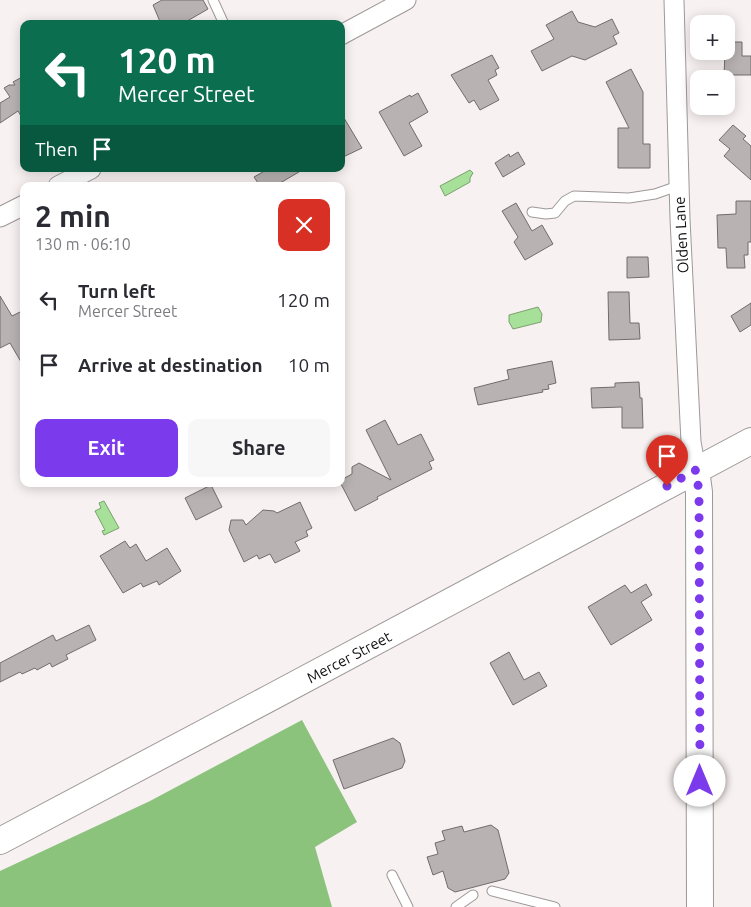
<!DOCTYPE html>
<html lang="en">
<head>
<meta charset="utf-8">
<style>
	body { margin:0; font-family:Ubuntu,sans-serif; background:#f7f7f7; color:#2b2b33; height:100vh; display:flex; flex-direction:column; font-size:19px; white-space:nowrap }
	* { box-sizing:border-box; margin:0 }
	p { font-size:16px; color:#7c7c81 }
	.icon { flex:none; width:28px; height:28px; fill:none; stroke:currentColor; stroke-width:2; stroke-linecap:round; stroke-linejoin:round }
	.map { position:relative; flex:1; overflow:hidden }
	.panel { position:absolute; left:20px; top:182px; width:325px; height:305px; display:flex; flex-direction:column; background:#fff; border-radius:10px; box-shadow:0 2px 12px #0003 }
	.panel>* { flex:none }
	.banner { position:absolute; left:20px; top:20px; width:325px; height:152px; border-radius:10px; box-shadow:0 2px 12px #0003; background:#0b6e4f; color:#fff; overflow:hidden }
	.controls { position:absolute; left:690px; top:15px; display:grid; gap:10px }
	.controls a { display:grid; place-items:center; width:45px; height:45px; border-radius:10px; background:#fff; box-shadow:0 2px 12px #0003; font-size:25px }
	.pin { position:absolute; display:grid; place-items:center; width:42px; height:42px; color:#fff; margin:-51px -21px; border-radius:50% 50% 50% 0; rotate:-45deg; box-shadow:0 0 5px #0007 }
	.pin .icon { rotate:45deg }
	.me { position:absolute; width:55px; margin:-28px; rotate:0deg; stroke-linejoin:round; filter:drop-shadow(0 0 4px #0008) }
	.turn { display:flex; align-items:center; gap:18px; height:105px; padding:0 15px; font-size:22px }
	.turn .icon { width:65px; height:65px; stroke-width:2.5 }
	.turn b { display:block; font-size:35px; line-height:42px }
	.then { display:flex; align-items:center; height:48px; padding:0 15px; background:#0003; gap:10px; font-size:19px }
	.round { display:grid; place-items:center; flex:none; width:52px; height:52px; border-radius:10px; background:#f7f7f7 }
	.head { display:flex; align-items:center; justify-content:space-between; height:85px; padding:0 15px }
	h1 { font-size:30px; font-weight:700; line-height:38px }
	.primary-button { display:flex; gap:10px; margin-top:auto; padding:10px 15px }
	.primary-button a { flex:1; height:58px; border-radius:10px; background:#7c3aed; color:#fff; font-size:20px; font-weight:700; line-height:58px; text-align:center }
	.primary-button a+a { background:#f7f7f7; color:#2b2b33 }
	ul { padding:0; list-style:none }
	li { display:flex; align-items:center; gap:15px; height:65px; padding:0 15px }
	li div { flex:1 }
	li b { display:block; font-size:19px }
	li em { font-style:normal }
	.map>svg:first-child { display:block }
	.forest { fill:#8bc37d }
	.water { fill:#a7e098; stroke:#79a16e }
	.building { fill:#b8b2b2; stroke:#726d6d }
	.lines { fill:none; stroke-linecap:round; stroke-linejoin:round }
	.lane-casing { stroke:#9e9898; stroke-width:11 }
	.street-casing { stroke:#9e9898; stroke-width:21 }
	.secondary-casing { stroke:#9e9898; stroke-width:28 }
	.lane { stroke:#fff; stroke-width:9 }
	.street { stroke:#fff; stroke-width:19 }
	.secondary { stroke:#fff; stroke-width:26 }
	.route { stroke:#7c3aed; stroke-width:9; stroke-dasharray:0 16.2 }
	.labels { text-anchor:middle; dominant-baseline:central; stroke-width:4.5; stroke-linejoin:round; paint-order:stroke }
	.street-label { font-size:15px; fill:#0f0d0d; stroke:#fff }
</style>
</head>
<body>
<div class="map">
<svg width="751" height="907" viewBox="0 0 751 907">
	<rect width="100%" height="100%" fill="#f8f1f1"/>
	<path class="forest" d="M 302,720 L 357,822 L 315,847 L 332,907 L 0,907 L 0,871 L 150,801 Z"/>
	<g class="water">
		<path d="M 470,170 L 473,173 L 470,178 L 470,182 L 445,196 L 440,186 Z"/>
		<path d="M 538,307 L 542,314 L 541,322 L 513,329 L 509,322 L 509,315 Z"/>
		<path d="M 104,501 L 119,528 L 104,535 L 102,531 L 105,530 L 95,511 L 101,508 L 99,503 Z"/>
	</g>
	<g class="building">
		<path d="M 162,0 L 203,0 L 208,9 L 182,24 L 161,24 L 153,5 Z"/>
		<path d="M 572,11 L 578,22 L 595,27 L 612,19 L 619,33 L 613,36 L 617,44 L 585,60 L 572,56 L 542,71 L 531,51 L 554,39 L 546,25 Z"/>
		<path d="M 728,42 L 742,42 L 742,56 L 751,56 L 751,75 L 724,75 L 725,53 L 728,53 Z"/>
		<path d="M 492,55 L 499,68 L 495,70 L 497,75 L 488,80 L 499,100 L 480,110 L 474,100 L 469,103 L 451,75 Z"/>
		<path d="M 631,69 L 643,92 L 643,144 L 650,144 L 650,168 L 618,168 L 618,128 L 629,128 L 606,82 Z"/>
		<path d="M 24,76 L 24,121 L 18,111 L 0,123 L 0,103 L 10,97 L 4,88 L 9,85 L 15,85 L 13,82 Z"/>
		<path d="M 418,93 L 428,112 L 409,123 L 422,146 L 404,156 L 379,112 L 410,95 L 411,97 Z"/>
		<path d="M 341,113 L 362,148 L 341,158 Z"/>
		<path d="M 733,125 L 746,136 L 743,139 L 751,146 L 751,180 L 724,156 L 730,149 L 719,140 Z"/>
		<path d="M 518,152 L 525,164 L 503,177 L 495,163 L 509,154 L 510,157 Z"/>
		<path d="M 268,169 L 304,169 L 275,186 L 260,186 L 254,177 Z"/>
		<path d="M 736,201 L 751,201 L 751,242 L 748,242 L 748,255 L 744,255 L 745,268 L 727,268 L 726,248 L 718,248 L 717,215 L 736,214 Z"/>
		<path d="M 516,203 L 532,231 L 542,225 L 553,244 L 525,260 L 514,242 L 518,237 L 502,211 Z"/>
		<path d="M 627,257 L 648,257 L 649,277 L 627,278 Z"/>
		<path d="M 608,292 L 629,292 L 630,323 L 639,323 L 640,339 L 609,340 Z"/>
		<path d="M 0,296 L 12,316 L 24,310 L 24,367 L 10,343 L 0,348 Z"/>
		<path d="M 751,303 L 751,325 L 740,332 L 731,316 Z"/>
		<path d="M 552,361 L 556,383 L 548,385 L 549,389 L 542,390 L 543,392 L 478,405 L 474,388 L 509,379 L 507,370 Z"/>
		<path d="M 639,382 L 640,398 L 642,398 L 643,428 L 622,428 L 622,407 L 592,408 L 591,388 L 615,387 L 615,383 Z"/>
		<path d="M 385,420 L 398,445 L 421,434 L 434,460 L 429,462 L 432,469 L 377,497 L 378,499 L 355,511 L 341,484 L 341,480 L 352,474 L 352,467 L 359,463 L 391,480 L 366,430 Z"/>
		<path d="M 211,485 L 222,507 L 196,520 L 185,498 Z"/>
		<path d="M 300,502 L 312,528 L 306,531 L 308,536 L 295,542 L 300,551 L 275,563 L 270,554 L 259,559 L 257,555 L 244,562 L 229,530 L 231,520 L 243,520 L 246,525 L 263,510 L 274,511 L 277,513 Z"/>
		<path d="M 125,541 L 130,548 L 136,544 L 146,561 L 167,548 L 181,571 L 159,585 L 157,581 L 143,587 L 141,583 L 123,593 L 100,556 Z"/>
		<path d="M 646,584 L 652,595 L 641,602 L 652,620 L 611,645 L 588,607 L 625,585 L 631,593 Z"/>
		<path d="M 89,625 L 96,640 L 66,655 L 68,659 L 52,667 L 50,663 L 37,670 L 35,668 L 22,674 L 20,672 L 0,682 L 0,663 L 53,635 L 56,641 Z"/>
		<path d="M 509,652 L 524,680 L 539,672 L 547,686 L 513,705 L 490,663 Z"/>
		<path d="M 393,738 L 400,743 L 405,761 L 402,768 L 344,789 L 333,760 Z"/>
		<path d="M 491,825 L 498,830 L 509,873 L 505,879 L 455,892 L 448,888 L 443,871 L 433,875 L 427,857 L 438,854 L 435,843 L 445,840 L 442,831 L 462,826 L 464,832 Z"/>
	</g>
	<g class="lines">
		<g class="lane-casing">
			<g id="lane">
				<path d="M 213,0 L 224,24"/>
				<path d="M 532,212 L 546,214 L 555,213 L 565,201 L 574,196 L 629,198 L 655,194 L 678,186"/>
				<path d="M 392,875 L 408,907"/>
				<path d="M 492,891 L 555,907"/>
				<path d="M 456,907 L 473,895"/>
			</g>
		</g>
		<g class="street-casing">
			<g id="street">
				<path d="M 674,0 L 680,219 L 691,442 L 696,470"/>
				<path d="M 341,35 L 406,0"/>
				<path d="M 58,186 L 91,169"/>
				<path d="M 0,217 L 24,205"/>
			</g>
		</g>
		<g class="secondary-casing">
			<g id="secondary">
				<path d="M 696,470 L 699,492 L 700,907"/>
				<path d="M 0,841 C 251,709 501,574 751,441"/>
			</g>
		</g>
		<use href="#lane" class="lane"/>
		<use href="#street" class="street"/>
		<use href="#secondary" class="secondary"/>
	</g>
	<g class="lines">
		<path class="route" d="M 667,486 L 696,470 L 699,492 L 700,781"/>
	</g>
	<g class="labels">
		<g class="street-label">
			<text transform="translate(681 235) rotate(-93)">Olden Lane</text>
			<text transform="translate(349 657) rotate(-28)">Mercer Street</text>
		</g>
	</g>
</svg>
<div class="controls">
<a>+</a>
<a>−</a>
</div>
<div class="pin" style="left:667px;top:486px;background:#d93025"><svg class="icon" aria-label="arrive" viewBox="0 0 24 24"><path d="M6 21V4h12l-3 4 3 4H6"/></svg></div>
<svg class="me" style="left:700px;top:781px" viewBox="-20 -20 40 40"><circle r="19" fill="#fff"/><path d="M0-13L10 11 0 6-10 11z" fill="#7c3aed"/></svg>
<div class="banner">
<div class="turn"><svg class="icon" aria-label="left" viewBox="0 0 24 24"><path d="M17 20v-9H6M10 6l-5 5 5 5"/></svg><div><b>120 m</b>Mercer Street</div></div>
<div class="then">Then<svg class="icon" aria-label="arrive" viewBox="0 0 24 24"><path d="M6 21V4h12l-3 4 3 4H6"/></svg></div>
</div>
<section class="panel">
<div class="head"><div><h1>2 min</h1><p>130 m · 06:10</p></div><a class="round" style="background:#d93025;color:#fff"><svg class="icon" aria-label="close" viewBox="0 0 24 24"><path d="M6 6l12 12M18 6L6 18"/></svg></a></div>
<ul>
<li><svg class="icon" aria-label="left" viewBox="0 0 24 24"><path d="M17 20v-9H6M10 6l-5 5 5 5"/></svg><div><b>Turn left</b><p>Mercer Street</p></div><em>120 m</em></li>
<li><svg class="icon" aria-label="arrive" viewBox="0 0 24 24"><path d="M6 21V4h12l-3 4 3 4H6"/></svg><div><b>Arrive at destination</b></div><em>10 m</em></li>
</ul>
<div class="primary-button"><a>Exit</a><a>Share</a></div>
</section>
</div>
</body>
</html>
